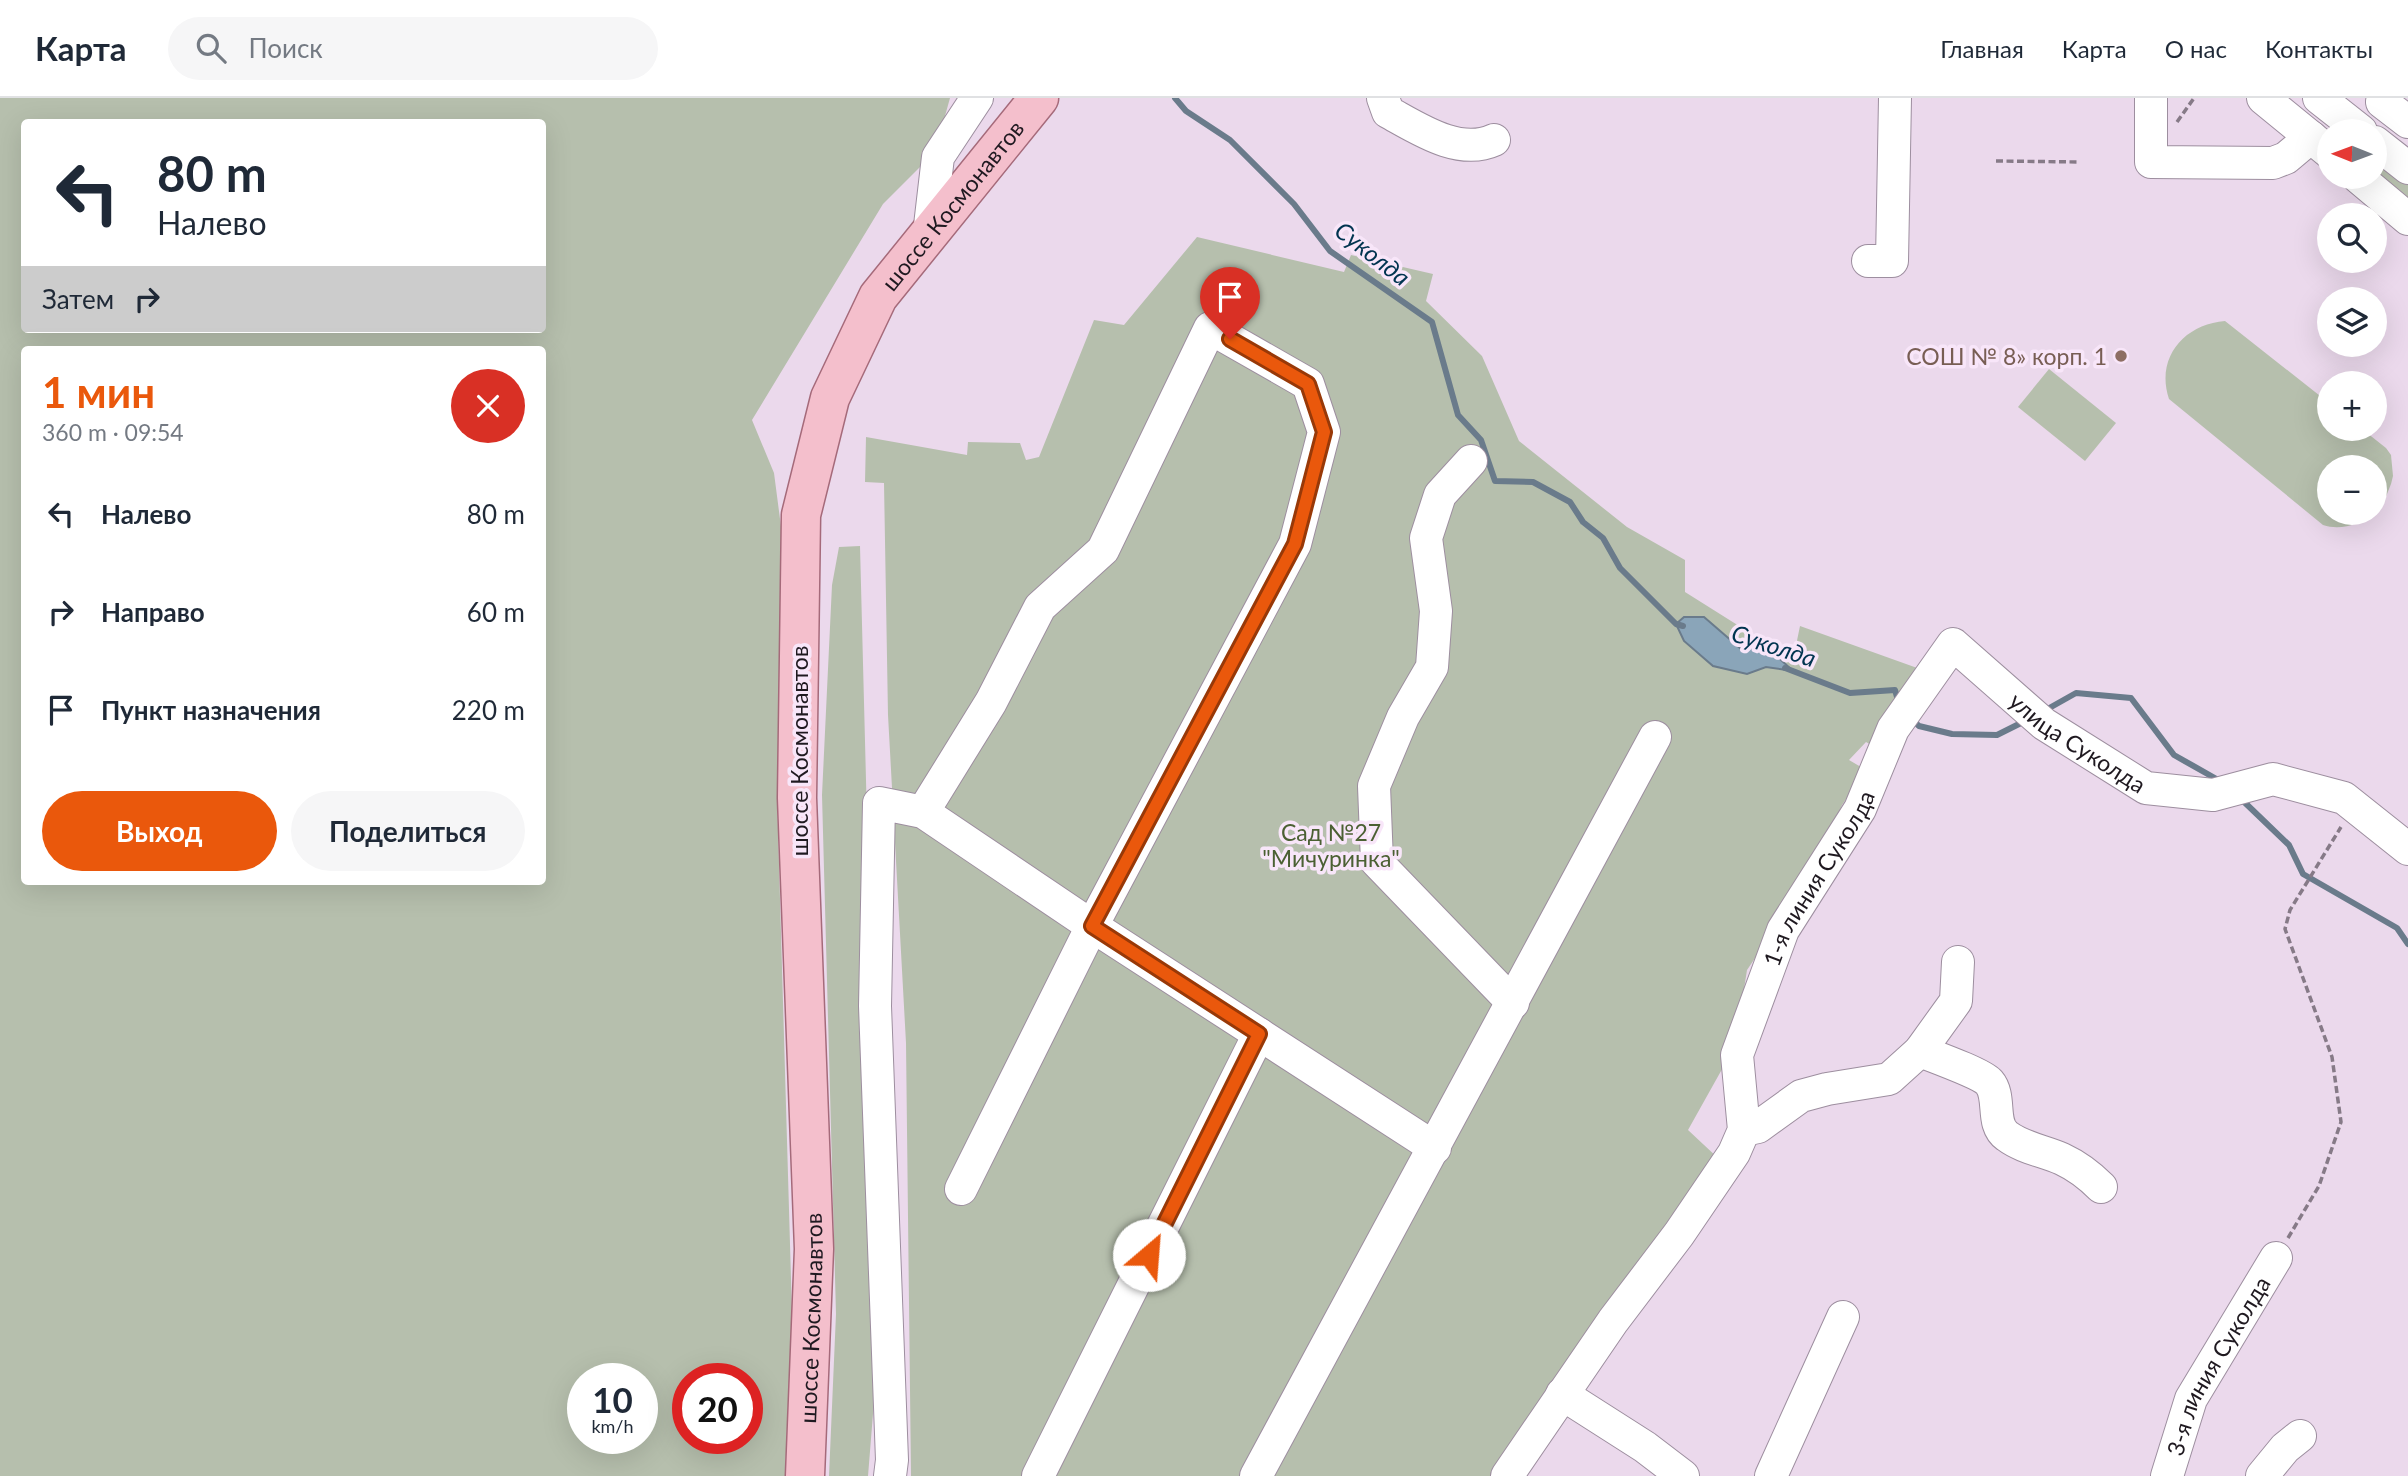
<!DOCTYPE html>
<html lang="ru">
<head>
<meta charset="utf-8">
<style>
	body { margin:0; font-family:Lato,sans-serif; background:#f6f6f7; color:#1f2937; height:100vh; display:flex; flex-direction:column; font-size:26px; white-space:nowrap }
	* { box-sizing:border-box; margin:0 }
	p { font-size:23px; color:#747a83 }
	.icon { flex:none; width:38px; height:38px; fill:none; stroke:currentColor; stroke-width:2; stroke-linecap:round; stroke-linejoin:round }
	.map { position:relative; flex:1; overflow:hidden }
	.details { position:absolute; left:21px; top:248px; width:525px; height:539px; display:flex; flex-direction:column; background:#fff; border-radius:7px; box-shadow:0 7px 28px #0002 }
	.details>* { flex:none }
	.guide { position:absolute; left:21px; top:21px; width:525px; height:214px; border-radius:7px; box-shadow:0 7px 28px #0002; background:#fff; color:#1f2937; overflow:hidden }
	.needle { width:46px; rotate:271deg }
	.controls { position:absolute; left:2317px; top:21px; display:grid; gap:14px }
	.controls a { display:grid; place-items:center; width:70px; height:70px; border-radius:50%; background:#fff; box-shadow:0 7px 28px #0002; font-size:35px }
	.speed { position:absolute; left:567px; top:1265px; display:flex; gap:14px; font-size:35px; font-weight:700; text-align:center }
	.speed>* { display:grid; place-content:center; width:91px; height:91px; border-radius:50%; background:#fff; box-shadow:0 7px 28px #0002; line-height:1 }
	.speed small { font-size:18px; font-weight:400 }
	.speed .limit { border:10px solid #d22; background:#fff; color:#111 }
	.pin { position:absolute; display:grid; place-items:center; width:60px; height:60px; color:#fff; margin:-72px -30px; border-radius:50% 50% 50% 0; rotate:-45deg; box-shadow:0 0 7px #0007 }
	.pin .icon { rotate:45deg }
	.me { position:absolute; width:77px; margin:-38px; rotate:27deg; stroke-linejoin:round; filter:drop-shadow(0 0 5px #0008) }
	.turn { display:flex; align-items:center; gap:24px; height:147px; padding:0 21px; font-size:32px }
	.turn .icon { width:91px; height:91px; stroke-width:2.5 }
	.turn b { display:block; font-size:49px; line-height:60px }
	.then { display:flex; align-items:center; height:66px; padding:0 21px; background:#0003; gap:14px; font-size:26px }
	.round { display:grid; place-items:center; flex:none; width:74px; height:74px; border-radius:37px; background:#f6f6f7 }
	.head { display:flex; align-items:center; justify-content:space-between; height:119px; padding:0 21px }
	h1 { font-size:42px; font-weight:700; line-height:52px; color:#ea580c }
	.button { display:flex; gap:14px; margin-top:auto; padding:14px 21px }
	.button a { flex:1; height:80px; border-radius:42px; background:#ea580c; color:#fff; font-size:28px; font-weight:700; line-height:80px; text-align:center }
	.button a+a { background:#f6f6f7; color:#1f2937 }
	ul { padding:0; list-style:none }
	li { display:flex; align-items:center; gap:21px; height:98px; padding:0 21px }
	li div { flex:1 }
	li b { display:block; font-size:26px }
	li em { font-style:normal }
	header { display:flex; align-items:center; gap:42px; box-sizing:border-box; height:98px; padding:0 35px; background:#fff; border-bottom:2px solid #e0e1e3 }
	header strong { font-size:33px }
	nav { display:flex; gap:38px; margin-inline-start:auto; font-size:24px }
	.search { width:490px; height:63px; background:#f6f6f7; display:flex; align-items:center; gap:18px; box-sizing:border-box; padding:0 24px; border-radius:38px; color:#747a83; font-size:26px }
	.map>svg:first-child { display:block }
	.green { fill:#b6bfad; fill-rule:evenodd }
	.water { fill:#8aa5b9; stroke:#6a7b8b; stroke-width:2 }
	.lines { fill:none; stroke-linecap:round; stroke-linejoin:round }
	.stream { stroke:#6a7b8b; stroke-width:6 }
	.minor-casing { stroke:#9d8e9f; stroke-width:34 }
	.major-casing { stroke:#a56a7a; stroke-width:41 }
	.path { stroke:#867a87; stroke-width:3.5; stroke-dasharray:7 3.5; stroke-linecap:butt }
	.minor { stroke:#fff; stroke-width:32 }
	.major { stroke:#f4bfcc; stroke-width:38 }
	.route-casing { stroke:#983908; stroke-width:18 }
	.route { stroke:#ea580c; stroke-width:12 }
	.education-dot { fill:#8d6e63; stroke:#f8e6f9; stroke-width:2.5 }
	.labels { text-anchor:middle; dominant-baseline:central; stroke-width:7; stroke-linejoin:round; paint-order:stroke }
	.street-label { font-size:23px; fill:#1f1920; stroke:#f8e6f9 }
	.education-label { font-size:23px; fill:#785e54; stroke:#f8e6f9; text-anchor:end }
	.park-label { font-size:23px; fill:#4b6033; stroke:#f8e6f9 }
	.water-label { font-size:24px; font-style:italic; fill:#003450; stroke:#f8e6f9 }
</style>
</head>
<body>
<header>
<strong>Карта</strong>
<div class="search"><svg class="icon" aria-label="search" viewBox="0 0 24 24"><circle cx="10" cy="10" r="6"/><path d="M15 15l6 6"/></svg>Поиск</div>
<nav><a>Главная</a><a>Карта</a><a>О нас</a><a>Контакты</a></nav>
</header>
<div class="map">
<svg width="2408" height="1378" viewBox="0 0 2408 1378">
	<rect width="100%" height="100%" fill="#ebd9ec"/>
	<g class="green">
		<path d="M 0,0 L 950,0 L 935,54 L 883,106 L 752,322 L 774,375 L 788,482 L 777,697 L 792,1215 L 785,1378 L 0,1378 ZM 24,24 L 542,24 L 542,231 L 24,231 ZM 24,252 L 542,252 L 542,784 L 24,784 ZM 583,1281 L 642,1281 L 642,1340 L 583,1340 ZM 688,1281 L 747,1281 L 747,1340 L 688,1340 Z"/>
		<path d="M 2375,62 L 2408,74 L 2408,117 L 2375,79 Z"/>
		<path d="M 1197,139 L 1344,174 L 1351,157 L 1433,176 L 1426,203 L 1482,258 L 1519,343 L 1627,429 L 1685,462 L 1685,494 L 1793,562 L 1800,528 L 1920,571 L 1873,648 L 1866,644 L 1849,662 L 1866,672 L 1842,707 L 1813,774 L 1747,872 L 1735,948 L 1688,1032 L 1719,1061 L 1496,1378 L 911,1378 L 906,945 L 888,617 L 884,385 L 865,384 L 866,339 L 967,357 L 968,344 L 1020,345 L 1026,362 L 1039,359 L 1094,222 L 1124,227 Z"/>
		<path d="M 2225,223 L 2329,305 L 2329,331 L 2362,331 L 2386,350 L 2391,357 L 2393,378 L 2391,386 L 2383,406 L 2375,415 L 2375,369 L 2329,369 L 2329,415 L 2375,415 C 2360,426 2341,433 2323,427 L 2169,301 C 2155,259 2185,226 2225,223 Z"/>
		<path d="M 2049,271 L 2116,325 L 2085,363 L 2018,309 Z"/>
		<path d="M 860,448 L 880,1229 L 868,1378 L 829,1378 L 836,1216 L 822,697 L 832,487 L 839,449 Z"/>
	</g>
	<path class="water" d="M 1684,519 L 1704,519 L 1741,551 L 1766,548 L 1793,573 L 1766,569 L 1747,576 L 1713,568 L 1684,543 L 1676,526 Z"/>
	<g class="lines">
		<g class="stream">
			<path d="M 1175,0 L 1186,13 L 1230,42 L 1294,106 L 1330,153 L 1432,224 L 1458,317 L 1481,342 L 1495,383 L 1533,384 L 1570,404 L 1583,424 L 1603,440 L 1620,470 L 1676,526 L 1683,528"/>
			<path d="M 1785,570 L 1850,595 L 1895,592 L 1899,606"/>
			<path d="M 2044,613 L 2076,595 L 2131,600 L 2174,657 L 2220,683"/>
			<path d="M 1910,620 L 1919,628 L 1952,636 L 1997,637 L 2025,623"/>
			<path d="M 2239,699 L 2289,747 L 2303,776 L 2397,830 L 2408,846"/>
		</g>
		<g class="minor-casing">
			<g id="minor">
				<path d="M 1383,0 L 1388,14 C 1419,31 1459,58 1494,42"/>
				<path d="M 2151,0 L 2151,64 L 2273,65 L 2286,60 L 2311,39"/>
				<path d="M 2263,0 L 2329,54"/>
				<path d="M 2319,0 L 2361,33"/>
				<path d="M 2385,0 L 2382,4 L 2408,24"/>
				<path d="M 2375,44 L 2408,70"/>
				<path d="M 2358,79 L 2408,121"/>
				<path d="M 929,136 L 938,59 L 977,0"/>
				<path d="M 1868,163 L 1892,163 L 1895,0"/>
				<path d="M 1471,363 L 1440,397 L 1426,440 L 1436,513 L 1432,569 L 1403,619 L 1374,688 L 1377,764 L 1513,905"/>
				<path d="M 923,714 L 991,604 L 1040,509 L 1103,452 L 1210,230 L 1308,286 L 1324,334 L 1295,446 L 1092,828 L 961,1091"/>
				<path d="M 1920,953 C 1935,959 1980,975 1989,984 C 2002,999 1990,1026 2007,1038 C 2023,1050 2044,1053 2062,1061 C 2077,1068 2089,1077 2101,1089"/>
				<path d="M 1744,1032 L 1758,1029 L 1801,998 L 1827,991 L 1889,981 L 1920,953 L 1956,903 L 1958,864"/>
				<path d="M 1562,1296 L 1645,1349 L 1683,1378"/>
				<path d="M 890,1378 L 892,1362 L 875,908 L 879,705 L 923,714 L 1092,828 L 1435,1050"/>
				<path d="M 1038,1378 L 1259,936"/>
				<path d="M 1256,1378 L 1655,639"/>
				<path id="s1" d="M 1507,1378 L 1613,1223 L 1679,1136 L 1734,1055 L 1744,1032 L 1737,957 L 1783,832 L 1860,711 L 1893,631 L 1953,546 L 2044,626 L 2146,690 L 2213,697 L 2273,681 L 2344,700 L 2408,751"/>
				<path d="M 1771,1378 L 1843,1219"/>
				<path id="s2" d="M 2167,1378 L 2191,1301 L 2276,1160"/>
				<path d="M 2262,1378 L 2285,1350 L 2300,1338"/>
			</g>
		</g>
		<g class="major-casing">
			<g id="major">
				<path id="s3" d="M 805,1378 L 814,1151 L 797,700 L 801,417 L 830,300 L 878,199 L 1039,0"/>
			</g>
		</g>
		<g class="path">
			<path d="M 2177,24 L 2194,0"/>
			<path d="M 1996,63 L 2080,64"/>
			<path d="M 2288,1140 L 2319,1088 L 2341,1024 L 2332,959 L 2285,831 L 2290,812 L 2341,729"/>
		</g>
		<use href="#minor" class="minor"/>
		<use href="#major" class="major"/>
	</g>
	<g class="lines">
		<g class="route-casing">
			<path id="route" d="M 1149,1157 L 1259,936 L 1092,828 L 1295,446 L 1324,334 L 1308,286 L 1230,241"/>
		</g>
		<use href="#route" class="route"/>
	</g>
	<circle class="education-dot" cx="2121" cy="258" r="7"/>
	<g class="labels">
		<g class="street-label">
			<text stroke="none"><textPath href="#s3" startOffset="1312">шоссе Космонавтов</textPath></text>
			<text stroke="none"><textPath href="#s1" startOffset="1122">улица Суколда</textPath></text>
			<text transform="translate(799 653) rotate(-90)">шоссе Космонавтов</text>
			<text stroke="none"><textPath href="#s1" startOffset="691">1-я линия Суколда</textPath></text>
			<text stroke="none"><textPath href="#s3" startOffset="158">шоссе Космонавтов</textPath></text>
			<text stroke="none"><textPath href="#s2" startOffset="122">3-я линия Суколда</textPath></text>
		</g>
		<g class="education-label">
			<text x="2107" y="258">СОШ № 8» корп. 1</text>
		</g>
		<g class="park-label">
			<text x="1331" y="734">Сад №27<tspan x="1331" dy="26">"Мичуринка"</tspan></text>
		</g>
		<g class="water-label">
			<text transform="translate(1373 155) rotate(38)">Суколда</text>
			<text transform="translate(1774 547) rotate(18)">Суколда</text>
		</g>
	</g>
</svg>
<div class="controls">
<a><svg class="needle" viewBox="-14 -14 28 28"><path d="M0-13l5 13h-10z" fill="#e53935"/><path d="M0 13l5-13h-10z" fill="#747a83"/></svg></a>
<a><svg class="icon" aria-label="search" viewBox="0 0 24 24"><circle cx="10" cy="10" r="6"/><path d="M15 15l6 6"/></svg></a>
<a><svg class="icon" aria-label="layers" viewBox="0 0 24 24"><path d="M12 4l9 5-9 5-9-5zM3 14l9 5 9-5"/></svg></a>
<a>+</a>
<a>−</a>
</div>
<div class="speed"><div>10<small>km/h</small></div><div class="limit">20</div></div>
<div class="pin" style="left:1230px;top:241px;background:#d93025"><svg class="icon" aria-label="arrive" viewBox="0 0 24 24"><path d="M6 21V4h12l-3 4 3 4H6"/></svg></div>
<svg class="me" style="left:1149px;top:1157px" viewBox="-20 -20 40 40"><circle r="19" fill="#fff"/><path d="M0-13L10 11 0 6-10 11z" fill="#ea580c"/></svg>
<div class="guide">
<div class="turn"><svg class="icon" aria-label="left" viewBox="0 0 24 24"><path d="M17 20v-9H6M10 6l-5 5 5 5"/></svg><div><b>80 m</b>Налево</div></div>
<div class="then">Затем<svg class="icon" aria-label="right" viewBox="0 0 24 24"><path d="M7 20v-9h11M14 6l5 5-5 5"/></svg></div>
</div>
<section class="details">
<div class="head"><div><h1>1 мин</h1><p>360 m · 09:54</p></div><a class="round" style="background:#d93025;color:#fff"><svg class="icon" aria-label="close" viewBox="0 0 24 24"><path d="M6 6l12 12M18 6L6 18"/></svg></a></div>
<ul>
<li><svg class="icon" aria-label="left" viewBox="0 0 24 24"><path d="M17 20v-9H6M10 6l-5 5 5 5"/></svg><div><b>Налево</b></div><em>80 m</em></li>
<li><svg class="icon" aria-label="right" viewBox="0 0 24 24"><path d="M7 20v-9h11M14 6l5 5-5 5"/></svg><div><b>Направо</b></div><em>60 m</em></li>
<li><svg class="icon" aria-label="arrive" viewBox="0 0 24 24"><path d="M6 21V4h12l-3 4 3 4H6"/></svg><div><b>Пункт назначения</b></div><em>220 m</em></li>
</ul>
<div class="button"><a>Выход</a><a>Поделиться</a></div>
</section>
</div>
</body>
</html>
